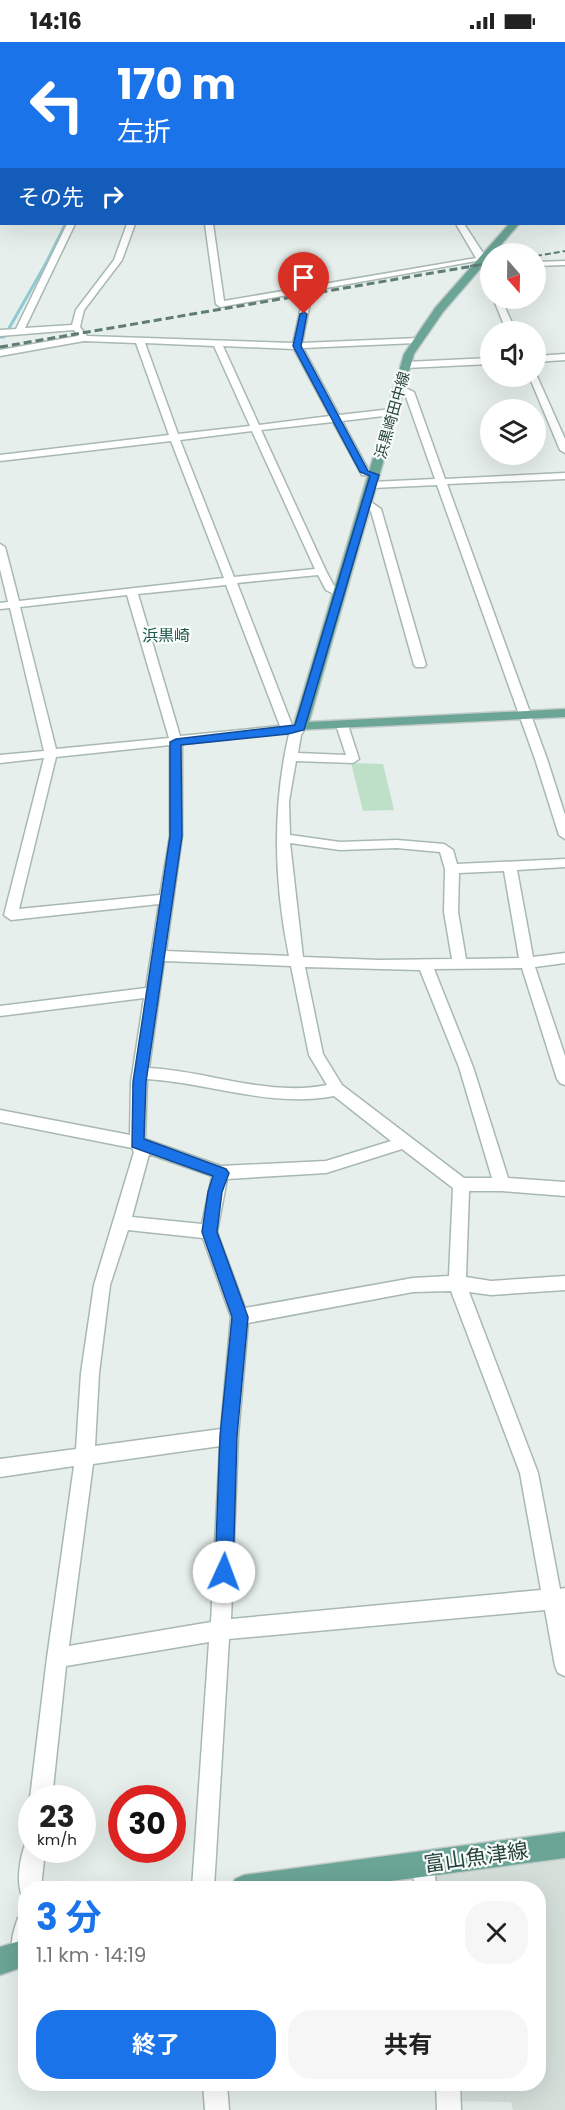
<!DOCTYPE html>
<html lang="ja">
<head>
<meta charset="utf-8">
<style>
	body { margin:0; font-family:Poppins,"Noto Sans JP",sans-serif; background:#f6f6f6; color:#222; height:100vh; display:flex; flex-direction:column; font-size:22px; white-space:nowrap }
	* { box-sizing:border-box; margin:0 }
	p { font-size:20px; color:#767676 }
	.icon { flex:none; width:33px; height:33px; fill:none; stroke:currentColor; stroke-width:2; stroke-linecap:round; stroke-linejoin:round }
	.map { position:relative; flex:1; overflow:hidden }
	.details { position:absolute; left:18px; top:1839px; width:528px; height:210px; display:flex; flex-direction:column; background:#fff; border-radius:24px; box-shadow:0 6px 24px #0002 }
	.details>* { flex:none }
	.banner { position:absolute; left:0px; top:0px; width:566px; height:183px; box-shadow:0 6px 24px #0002; background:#1a73e8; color:#fff; overflow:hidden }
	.needle { width:39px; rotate:160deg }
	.buttons { position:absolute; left:480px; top:201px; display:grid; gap:12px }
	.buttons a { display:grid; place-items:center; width:66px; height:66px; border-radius:50%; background:#fff; box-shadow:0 6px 24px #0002; font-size:30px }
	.speed { position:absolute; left:18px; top:1743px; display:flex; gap:12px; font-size:30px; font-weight:700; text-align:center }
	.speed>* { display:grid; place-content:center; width:78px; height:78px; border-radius:50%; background:#fff; box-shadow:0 6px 24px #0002; line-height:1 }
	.speed small { font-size:15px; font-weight:400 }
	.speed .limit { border:9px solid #d22; background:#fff; color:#111 }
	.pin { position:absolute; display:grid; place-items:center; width:51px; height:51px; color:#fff; margin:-62px -26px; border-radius:50% 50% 50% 0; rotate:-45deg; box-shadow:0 0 6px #0007 }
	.pin .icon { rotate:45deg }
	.me { position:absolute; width:66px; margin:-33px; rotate:2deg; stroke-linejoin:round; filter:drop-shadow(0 0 4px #0008) }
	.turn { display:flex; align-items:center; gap:21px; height:126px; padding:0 18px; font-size:27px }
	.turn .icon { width:78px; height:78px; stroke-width:2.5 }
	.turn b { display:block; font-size:42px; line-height:51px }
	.then { display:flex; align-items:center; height:57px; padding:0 18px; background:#0003; gap:12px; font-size:22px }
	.round { display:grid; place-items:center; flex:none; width:63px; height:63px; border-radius:24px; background:#f6f6f6 }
	.headline { display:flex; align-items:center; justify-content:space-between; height:102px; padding:0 18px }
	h1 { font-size:36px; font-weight:700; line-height:45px; color:#1a73e8 }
	.button { display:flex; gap:12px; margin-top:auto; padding:12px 18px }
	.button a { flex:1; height:69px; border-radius:24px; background:#1a73e8; color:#fff; font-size:24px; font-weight:700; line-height:69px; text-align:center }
	.button a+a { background:#f6f6f6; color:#222 }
	.status { display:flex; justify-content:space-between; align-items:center; height:42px; padding:0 30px; background:#fff; direction:ltr }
	.status svg { height:16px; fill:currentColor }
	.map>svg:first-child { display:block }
	.built { fill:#d4dfda }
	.green { fill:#bfe0c8 }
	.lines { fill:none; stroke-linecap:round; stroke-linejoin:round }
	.stream-far1 { stroke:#8ec9d4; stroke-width:2 }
	.stream { stroke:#8ec9d4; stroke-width:3 }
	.minor-casing { stroke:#a8b8b2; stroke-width:3 }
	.major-casing { stroke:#c2cac8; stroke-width:3 }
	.minor { fill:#fff; fill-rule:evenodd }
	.major { fill:#6aa596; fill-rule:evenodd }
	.rail-far1 { stroke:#5f7d75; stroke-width:2; stroke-dasharray:6 3; stroke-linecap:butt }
	.rail { stroke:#5f7d75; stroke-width:3; stroke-dasharray:8 4; stroke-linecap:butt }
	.route { fill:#1a73e8; stroke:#114b97; stroke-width:1.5 }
	.labels { text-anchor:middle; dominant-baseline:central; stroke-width:4.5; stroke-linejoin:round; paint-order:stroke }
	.far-street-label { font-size:15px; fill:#24423a; stroke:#f7fbf9 }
	.far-neighbourhood-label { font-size:16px; fill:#1f5548; stroke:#f7fbf9 }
	.near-street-label { font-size:21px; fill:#24423a; stroke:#f7fbf9 }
</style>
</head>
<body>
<div class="status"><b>14:16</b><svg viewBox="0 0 49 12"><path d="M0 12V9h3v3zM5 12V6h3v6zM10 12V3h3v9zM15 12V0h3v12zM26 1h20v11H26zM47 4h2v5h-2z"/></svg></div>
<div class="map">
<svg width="565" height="2068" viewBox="0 0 565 2068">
	<rect width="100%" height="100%" fill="#e6efeb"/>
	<path class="built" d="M 565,1817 L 565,2068 L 513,2068 L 511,2060 L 459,2059 L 457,2042 L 538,2042 L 538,1846 L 436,1846 L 434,1835 Z"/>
	<path class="green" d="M 351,721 L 383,722 L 394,768 L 363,769 Z"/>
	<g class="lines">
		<path class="stream-far1" d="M 44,224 L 65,182"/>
		<path class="stream" d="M 0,295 L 4,295 L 45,223"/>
		<g class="minor-casing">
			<g id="minor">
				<path d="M 35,0 L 41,0 L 34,2 Z"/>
				<path d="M 158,0 L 164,0 L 157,2 Z"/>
				<path d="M 283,0 L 289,0 L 290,2 L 284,2 Z"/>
				<path d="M 378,0 L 384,0 L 385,2 L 379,2 Z"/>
				<path d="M 456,0 L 462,0 L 463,2 L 457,2 Z"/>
				<rect x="564" y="27" width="1" height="4"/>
				<path d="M 2,53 L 2,59 L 0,59 L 0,54 Z"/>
				<rect x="0" y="138" width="2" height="4"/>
				<rect x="564" y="142" width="1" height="4"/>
				<path d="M 67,182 L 75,182 L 25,286 L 72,283 L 76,268 L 114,218 L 127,182 L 135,182 L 122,218 L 84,268 L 80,285 L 87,294 L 293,301 L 303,256 L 307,253 L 311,256 L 302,301 L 419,296 L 420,298 L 416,301 L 303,306 L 339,373 L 392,367 L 397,370 L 392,373 L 342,379 L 369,429 L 378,431 L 378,435 L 362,433 L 333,380 L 261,388 L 326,529 L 334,544 L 345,552 L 340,555 L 326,548 L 318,533 L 237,541 L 292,683 L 300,681 L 306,685 L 301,693 L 298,711 L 346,713 L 336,683 L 342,679 L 348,683 L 359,717 L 353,721 L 296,719 L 289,759 L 290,793 L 340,800 L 397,798 L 444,802 L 453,808 L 457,822 L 565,817 L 565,825 L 517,828 L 533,915 L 565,911 L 565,921 L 535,925 L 565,1014 L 565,1043 L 560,1041 L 557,1037 L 522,926 L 434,927 L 473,1025 L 508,1136 L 565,1140 L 565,1154 L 502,1149 L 469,1149 L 466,1235 L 491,1239 L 565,1234 L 565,1248 L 491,1253 L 469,1250 L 538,1431 L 560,1547 L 565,1546 L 565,1634 L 558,1631 L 555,1624 L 545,1568 L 229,1597 L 214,1846 L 192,1846 L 209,1600 L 66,1624 L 52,1756 L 32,1756 L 32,1759 L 30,1756 L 47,1616 L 74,1424 L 0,1435 L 0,1417 L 76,1407 L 81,1331 L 94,1243 L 134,1110 L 132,1106 L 0,1080 L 0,1068 L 130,1093 L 131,1040 L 144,956 L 0,974 L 0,964 L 146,946 L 159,862 L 11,878 L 4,873 L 44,716 L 0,721 L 0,713 L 44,709 L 10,566 L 0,567 L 0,561 L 8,560 L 0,527 L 0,502 L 5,505 L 19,559 L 224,536 L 171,399 L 0,419 L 0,413 L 169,393 L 136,301 L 84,299 L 0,314 L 0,308 L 78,294 L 74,288 L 0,294 L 0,288 L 16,287 ZM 145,301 L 214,304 L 250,384 L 178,392 ZM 223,304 L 294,307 L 330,374 L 259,383 ZM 252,389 L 315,527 L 234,535 L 180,398 ZM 226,543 L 280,684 L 180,694 L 138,552 ZM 127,553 L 169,696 L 56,707 L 20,565 ZM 283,691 L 289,692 C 272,765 274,841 289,914 L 166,909 L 182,794 L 182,702 ZM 170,703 L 170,794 L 160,853 L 19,867 L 56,715 ZM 290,801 L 340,808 L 397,806 L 440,810 L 445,827 L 444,870 L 452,917 L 380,918 L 303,915 ZM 504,829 L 519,916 L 466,917 L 458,870 L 459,831 ZM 164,919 L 291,924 L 309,1013 L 327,1043 C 267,1055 208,1029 149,1026 ZM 305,925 L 420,928 L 459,1025 L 492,1136 L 464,1136 L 342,1043 L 323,1012 ZM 147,1037 C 211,1041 270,1066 334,1054 L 391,1099 L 326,1119 L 221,1124 L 145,1097 ZM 402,1107 L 453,1146 L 449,1234 L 413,1236 L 245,1266 L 217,1190 L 227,1137 L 326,1131 ZM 149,1112 L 212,1134 L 202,1182 L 132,1175 ZM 128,1188 L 203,1196 L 231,1275 L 221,1387 L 95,1404 L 99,1331 L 110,1243 ZM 451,1249 L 520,1431 L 541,1548 L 231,1577 L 238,1394 L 248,1281 L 413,1250 ZM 220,1404 L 211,1580 L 69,1604 L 93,1422 Z"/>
				<path d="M 205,182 L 213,182 L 224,259 L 476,216 L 456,182 L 464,182 L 487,217 L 220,265 L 216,262 Z"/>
				<path d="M 565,219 L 565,223 L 536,224 L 536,220 Z"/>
				<path d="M 493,256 L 501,256 L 516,290 L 507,290 Z"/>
				<path d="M 565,312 L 565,318 L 536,320 L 536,314 Z"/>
				<path d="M 490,316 L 490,322 L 406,326 L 402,323 L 406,320 Z"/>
				<path d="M 536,332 L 565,397 L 565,411 L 560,408 L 529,334 L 536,334 Z"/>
				<path d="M 399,343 L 414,350 L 445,437 L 565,431 L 565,437 L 447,442 L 547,717 L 565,773 L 565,797 L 559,793 L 535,717 L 437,443 L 372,446 L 367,443 L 372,440 L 435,437 L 405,352 L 394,346 Z"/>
				<path d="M 363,460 L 371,460 L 381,467 L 426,623 L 424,625 L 416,625 L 414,623 L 371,469 L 363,464 Z"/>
				<path d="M 32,1798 L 32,1808 L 45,1808 L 41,1846 L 26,1846 L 26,1855 L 22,1854 C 16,1839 20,1815 26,1800 Z"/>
				<path d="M 423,1811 L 431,1814 L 437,1846 L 415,1846 L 412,1822 L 415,1814 Z"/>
				<path d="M 26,1873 L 26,1921 L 22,1922 L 14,1919 C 9,1906 13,1889 18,1876 Z"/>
				<path d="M 203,2042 L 227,2042 L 229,2068 L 205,2068 Z"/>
				<path d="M 436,2042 L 460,2042 L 461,2068 L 437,2068 Z"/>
			</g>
		</g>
		<g class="major-casing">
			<g id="major">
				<path d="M 565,119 L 565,126 L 564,127 L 564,120 Z"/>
				<path d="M 509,182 L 519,182 L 443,270 L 414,312 L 309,680 L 565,667 L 565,675 L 295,688 L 293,685 L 404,312 L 435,266 Z"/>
				<path d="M 565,1790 L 565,1816 L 338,1846 L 231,1846 L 235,1837 L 244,1833 Z"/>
				<path d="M 26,1897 L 26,1924 L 0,1933 L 0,1905 Z"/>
			</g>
		</g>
		<use href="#minor" class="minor"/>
		<use href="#major" class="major"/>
		<g class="rail-far1">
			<path d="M 536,214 L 565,209"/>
			<path d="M 470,224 L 490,221"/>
		</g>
		<path class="rail" d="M 0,305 L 479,223"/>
	</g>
	<path class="route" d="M 304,270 L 307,272 L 301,304 L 368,429 L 379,433 L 304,688 L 288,692 L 181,703 L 182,794 L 146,1040 L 144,1097 L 226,1127 L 229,1131 L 222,1150 L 217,1190 L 248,1275 L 237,1394 L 233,1530 L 230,1536 L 224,1539 L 218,1536 L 215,1530 L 220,1394 L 232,1275 L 202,1190 L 208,1150 L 213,1134 L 132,1105 L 133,1040 L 170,794 L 170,700 L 176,697 L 295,683 L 370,434 L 360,430 L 293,304 L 300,272 Z"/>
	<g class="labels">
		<g class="far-street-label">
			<text transform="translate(392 373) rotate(-74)">浜黒崎田中線</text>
		</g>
		<g class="far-neighbourhood-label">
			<text x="166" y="593">浜黒崎</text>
		</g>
		<g class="near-street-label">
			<text transform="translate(476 1815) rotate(-8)">富山魚津線</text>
		</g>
	</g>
</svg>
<div class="buttons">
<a><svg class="needle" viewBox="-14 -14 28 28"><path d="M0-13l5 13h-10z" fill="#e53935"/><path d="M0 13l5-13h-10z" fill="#767676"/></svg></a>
<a><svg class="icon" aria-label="sound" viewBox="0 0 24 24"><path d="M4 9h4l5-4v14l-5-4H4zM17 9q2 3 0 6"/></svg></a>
<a><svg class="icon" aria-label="layers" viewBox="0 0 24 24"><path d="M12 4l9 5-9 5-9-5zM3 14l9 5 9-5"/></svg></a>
</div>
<div class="speed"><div>23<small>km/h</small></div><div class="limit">30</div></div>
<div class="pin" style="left:304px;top:272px;background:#d93025"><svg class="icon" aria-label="arrive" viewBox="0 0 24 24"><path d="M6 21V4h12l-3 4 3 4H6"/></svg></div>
<svg class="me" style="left:224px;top:1530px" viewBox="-20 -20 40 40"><circle r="19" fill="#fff"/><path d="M0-13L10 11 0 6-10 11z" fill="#1a73e8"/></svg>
<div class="banner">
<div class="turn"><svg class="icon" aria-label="left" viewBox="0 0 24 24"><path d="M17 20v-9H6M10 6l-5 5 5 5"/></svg><div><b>170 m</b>左折</div></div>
<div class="then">その先<svg class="icon" aria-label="right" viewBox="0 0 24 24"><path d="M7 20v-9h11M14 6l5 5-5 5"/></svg></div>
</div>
<section class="details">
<div class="headline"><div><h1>3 分</h1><p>1.1 km · 14:19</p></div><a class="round"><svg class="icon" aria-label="close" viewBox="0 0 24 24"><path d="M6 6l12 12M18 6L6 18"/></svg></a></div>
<div class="button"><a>終了</a><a>共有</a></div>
</section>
</div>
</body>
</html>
